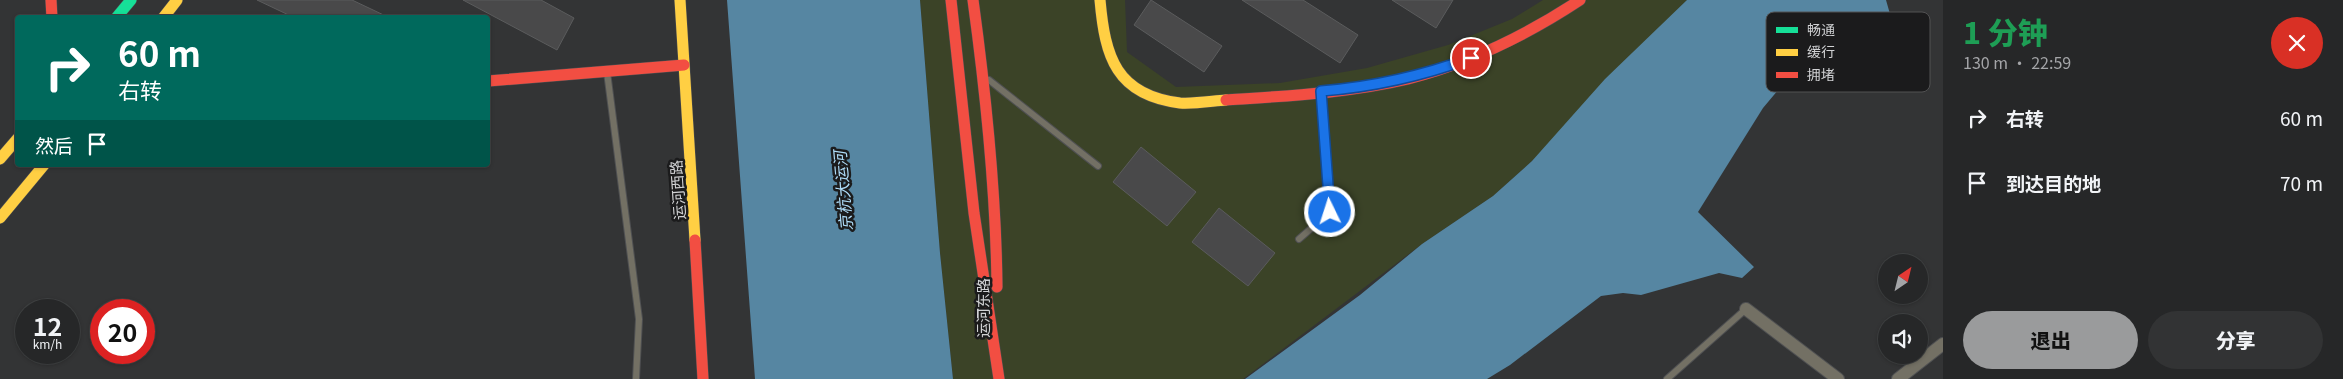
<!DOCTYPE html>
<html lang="zh">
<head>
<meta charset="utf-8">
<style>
	body { margin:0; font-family:Georgia,"Noto Sans SC",serif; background:#323334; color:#f1f3f6; height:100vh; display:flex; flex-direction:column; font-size:19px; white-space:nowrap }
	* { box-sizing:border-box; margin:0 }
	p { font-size:16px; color:#a4a5a8 }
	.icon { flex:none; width:28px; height:28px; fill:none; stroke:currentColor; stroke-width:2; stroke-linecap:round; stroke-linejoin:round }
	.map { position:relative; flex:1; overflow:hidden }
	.details { display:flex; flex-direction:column; background:#262728; width:400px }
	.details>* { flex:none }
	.top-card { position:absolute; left:15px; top:15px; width:475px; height:152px; border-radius:5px; box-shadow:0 1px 4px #0004,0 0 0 1px #424445; background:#00695c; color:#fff; overflow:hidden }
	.needle { width:32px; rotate:35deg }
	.tools { position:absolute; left:1878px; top:254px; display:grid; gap:10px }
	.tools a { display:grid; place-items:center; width:50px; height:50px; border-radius:50%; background:#262728; box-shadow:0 1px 4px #0004,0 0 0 1px #424445; font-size:25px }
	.speed { position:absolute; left:15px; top:299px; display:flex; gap:10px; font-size:25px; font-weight:700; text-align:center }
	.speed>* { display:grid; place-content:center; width:65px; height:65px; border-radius:50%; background:#262728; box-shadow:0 1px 4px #0004,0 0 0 1px #424445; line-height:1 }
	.speed small { font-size:12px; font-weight:400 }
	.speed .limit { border:8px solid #d22; background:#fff; color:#111 }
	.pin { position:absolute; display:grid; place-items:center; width:42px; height:42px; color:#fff; margin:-21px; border:2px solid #fff; border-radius:50%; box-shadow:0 1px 5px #0007 }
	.me { position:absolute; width:55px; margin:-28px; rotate:356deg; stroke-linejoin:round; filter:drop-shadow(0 0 4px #0008) }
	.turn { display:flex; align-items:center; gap:18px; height:105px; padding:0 20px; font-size:22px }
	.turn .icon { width:65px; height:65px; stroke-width:2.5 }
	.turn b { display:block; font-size:35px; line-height:42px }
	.then { display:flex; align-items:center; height:48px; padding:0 20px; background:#0003; gap:10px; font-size:19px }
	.round { display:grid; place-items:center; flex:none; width:52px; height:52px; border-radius:26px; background:#323334 }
	.headline { display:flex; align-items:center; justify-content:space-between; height:85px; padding:0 20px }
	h1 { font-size:30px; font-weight:800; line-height:38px; color:#1e9e55 }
	.cta { display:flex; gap:10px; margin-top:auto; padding:10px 20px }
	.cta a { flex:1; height:58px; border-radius:30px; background:#9a9b9c; color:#111; font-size:20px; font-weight:800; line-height:58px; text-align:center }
	.cta a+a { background:#323334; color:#f1f3f6 }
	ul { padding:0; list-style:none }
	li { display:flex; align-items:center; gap:15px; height:65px; padding:0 20px }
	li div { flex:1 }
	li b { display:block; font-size:19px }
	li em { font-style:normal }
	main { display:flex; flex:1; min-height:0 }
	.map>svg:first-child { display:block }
	.green { fill:#3b4327 }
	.water { fill:#5686a2 }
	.building { fill:#49494a; stroke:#5b5c5d }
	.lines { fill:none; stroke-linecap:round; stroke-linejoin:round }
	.lane-casing { stroke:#4f5052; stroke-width:8 }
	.street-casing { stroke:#4f5052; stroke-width:14 }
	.fast-casing { stroke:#4f5052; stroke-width:12 }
	.slow-casing { stroke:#4f5052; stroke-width:12 }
	.jam-casing { stroke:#4f5052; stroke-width:12 }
	.lane { stroke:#737064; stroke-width:6 }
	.street { stroke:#737064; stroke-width:12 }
	.fast { stroke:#16e098; stroke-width:11 }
	.slow { stroke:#ffcf43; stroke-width:11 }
	.jam { stroke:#f24e42; stroke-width:11 }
	.route-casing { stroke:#114b97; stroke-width:12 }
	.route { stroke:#1a73e8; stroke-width:9 }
	.labels { text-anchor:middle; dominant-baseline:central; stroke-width:5; stroke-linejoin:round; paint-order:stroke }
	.street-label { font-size:15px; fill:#d1d2d4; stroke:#1b1b1c }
	.water-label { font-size:16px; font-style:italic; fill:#addbf7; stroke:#1b1b1c }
	.key { fill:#1b1b1c; stroke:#525253; stroke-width:1 }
	.key-label { font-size:14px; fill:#d1d2d4 }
</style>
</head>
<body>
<main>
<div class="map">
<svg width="1943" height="379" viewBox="0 0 1943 379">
	<rect width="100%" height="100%" fill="#333435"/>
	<path class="green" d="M 920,0 L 1125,0 L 1127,52 L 1176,87 L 1280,83 L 1367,68 L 1448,45 L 1512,19 L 1543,0 L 1687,0 L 1532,161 L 1493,196 L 1422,244 L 1243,379 L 953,379 L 940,253 Z"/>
	<g class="water">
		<path d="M 727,0 L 920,0 L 940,253 L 953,379 L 755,379 Z"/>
		<path d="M 1687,0 L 1886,0 L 1890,14 L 1865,42 L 1827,50 L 1789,77 L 1763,108 L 1698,212 L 1754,267 L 1742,278 L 1719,273 L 1641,295 L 1623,293 L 1601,296 L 1510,365 L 1487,379 L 1245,379 L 1360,295 L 1422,244 L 1493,196 L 1532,161 L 1605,79 Z"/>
	</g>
	<g class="building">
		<path d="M 257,0 L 352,0 L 390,18 L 295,18 Z"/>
		<path d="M 463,0 L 541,0 L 574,18 L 557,50 Z"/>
		<path d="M 1151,0 L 1222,46 L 1204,72 L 1134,25 Z"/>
		<path d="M 1242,0 L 1303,0 L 1358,35 L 1340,63 Z"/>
		<path d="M 1392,0 L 1453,0 L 1436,28 Z"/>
		<path d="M 1141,147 L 1196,192 L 1167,226 L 1113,182 Z"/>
		<path d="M 1219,208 L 1275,253 L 1248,286 L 1192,242 Z"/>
	</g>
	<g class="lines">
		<g class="lane-casing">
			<g id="lane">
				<path d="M 607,72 L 639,319 L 636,379"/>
				<path d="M 989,80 L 1098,166"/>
				<path d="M 1299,239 L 1330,212 L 1321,95"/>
				<path d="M 1667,379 L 1746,309"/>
			</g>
		</g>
		<g class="street-casing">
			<g id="street">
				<path d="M 1746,309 L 1838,379"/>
				<path d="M 1898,379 L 1943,344"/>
			</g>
		</g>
		<g class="fast-casing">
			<path id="fast" d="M 116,18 L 131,0"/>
		</g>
		<g class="slow-casing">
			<g id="slow">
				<path d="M 680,0 L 695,240"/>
				<path d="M 1100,0 C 1105,57 1116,95 1180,103 C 1195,104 1212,101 1226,100"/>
				<path d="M 163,18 L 177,0"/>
				<path d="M 0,159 L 18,138"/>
				<path d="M 0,218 L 44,165"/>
			</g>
		</g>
		<g class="jam-casing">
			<g id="jam">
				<path d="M 51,0 L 52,18"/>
				<path d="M 951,0 L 974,213 L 999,379"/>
				<path d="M 973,0 C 986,95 996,191 997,287"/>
				<path d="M 488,81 L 684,65"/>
				<path d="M 1226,100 C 1287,96 1349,93 1408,79 C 1470,63 1527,35 1580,0"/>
				<path d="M 695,240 L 703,379"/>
			</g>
		</g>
		<use href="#lane" class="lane"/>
		<use href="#street" class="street"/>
		<use href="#fast" class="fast"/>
		<use href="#slow" class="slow"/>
		<use href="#jam" class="jam"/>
	</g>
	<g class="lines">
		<g class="route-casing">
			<path id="route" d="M 1330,212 L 1321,91 C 1373,87 1422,76 1471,58"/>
		</g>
		<use href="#route" class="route"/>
	</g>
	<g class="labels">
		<g class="street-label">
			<text transform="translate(677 190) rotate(-94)">运河西路</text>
			<text transform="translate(982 308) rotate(-90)">运河东路</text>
		</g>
		<g class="water-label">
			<text transform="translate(842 191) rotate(-95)">京杭大运河</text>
		</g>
	</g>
	<rect x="1766" y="12" width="164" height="80" rx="8" class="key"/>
	<rect x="1776" y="27" width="22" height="6" fill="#16e098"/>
	<rect x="1776" y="49" width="22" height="7" fill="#ffcf43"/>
	<rect x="1776" y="72" width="22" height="6" fill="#f24e42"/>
	<g class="key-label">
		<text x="1807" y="35">畅通</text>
		<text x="1807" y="57">缓行</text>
		<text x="1807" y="80">拥堵</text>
	</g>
</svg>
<div class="tools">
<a><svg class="needle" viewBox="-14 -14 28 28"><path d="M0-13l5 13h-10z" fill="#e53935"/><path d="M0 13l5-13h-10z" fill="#a4a5a8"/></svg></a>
<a><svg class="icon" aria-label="sound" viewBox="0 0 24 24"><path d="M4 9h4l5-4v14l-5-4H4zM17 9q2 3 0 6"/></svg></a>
</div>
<div class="speed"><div>12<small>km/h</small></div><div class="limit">20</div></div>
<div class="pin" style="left:1471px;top:58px;background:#d93025"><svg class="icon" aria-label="arrive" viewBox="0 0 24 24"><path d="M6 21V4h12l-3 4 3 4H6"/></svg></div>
<svg class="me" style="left:1330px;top:212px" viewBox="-20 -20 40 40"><circle r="17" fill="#1a73e8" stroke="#fff" stroke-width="3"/><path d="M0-11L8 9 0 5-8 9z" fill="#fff"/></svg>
<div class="top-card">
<div class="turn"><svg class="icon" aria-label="right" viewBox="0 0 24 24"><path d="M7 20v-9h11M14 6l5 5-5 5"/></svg><div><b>60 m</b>右转</div></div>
<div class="then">然后<svg class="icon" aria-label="arrive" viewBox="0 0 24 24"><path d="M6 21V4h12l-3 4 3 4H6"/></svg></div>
</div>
</div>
<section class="details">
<div class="headline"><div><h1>1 分钟</h1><p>130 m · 22:59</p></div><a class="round" style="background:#d93025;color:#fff"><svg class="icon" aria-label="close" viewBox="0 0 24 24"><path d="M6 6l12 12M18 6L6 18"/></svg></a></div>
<ul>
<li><svg class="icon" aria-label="right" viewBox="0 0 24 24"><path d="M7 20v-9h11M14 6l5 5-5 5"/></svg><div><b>右转</b></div><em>60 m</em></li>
<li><svg class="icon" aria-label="arrive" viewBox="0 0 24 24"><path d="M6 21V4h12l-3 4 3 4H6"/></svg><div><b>到达目的地</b></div><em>70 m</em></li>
</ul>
<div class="cta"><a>退出</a><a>分享</a></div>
</section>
</main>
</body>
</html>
